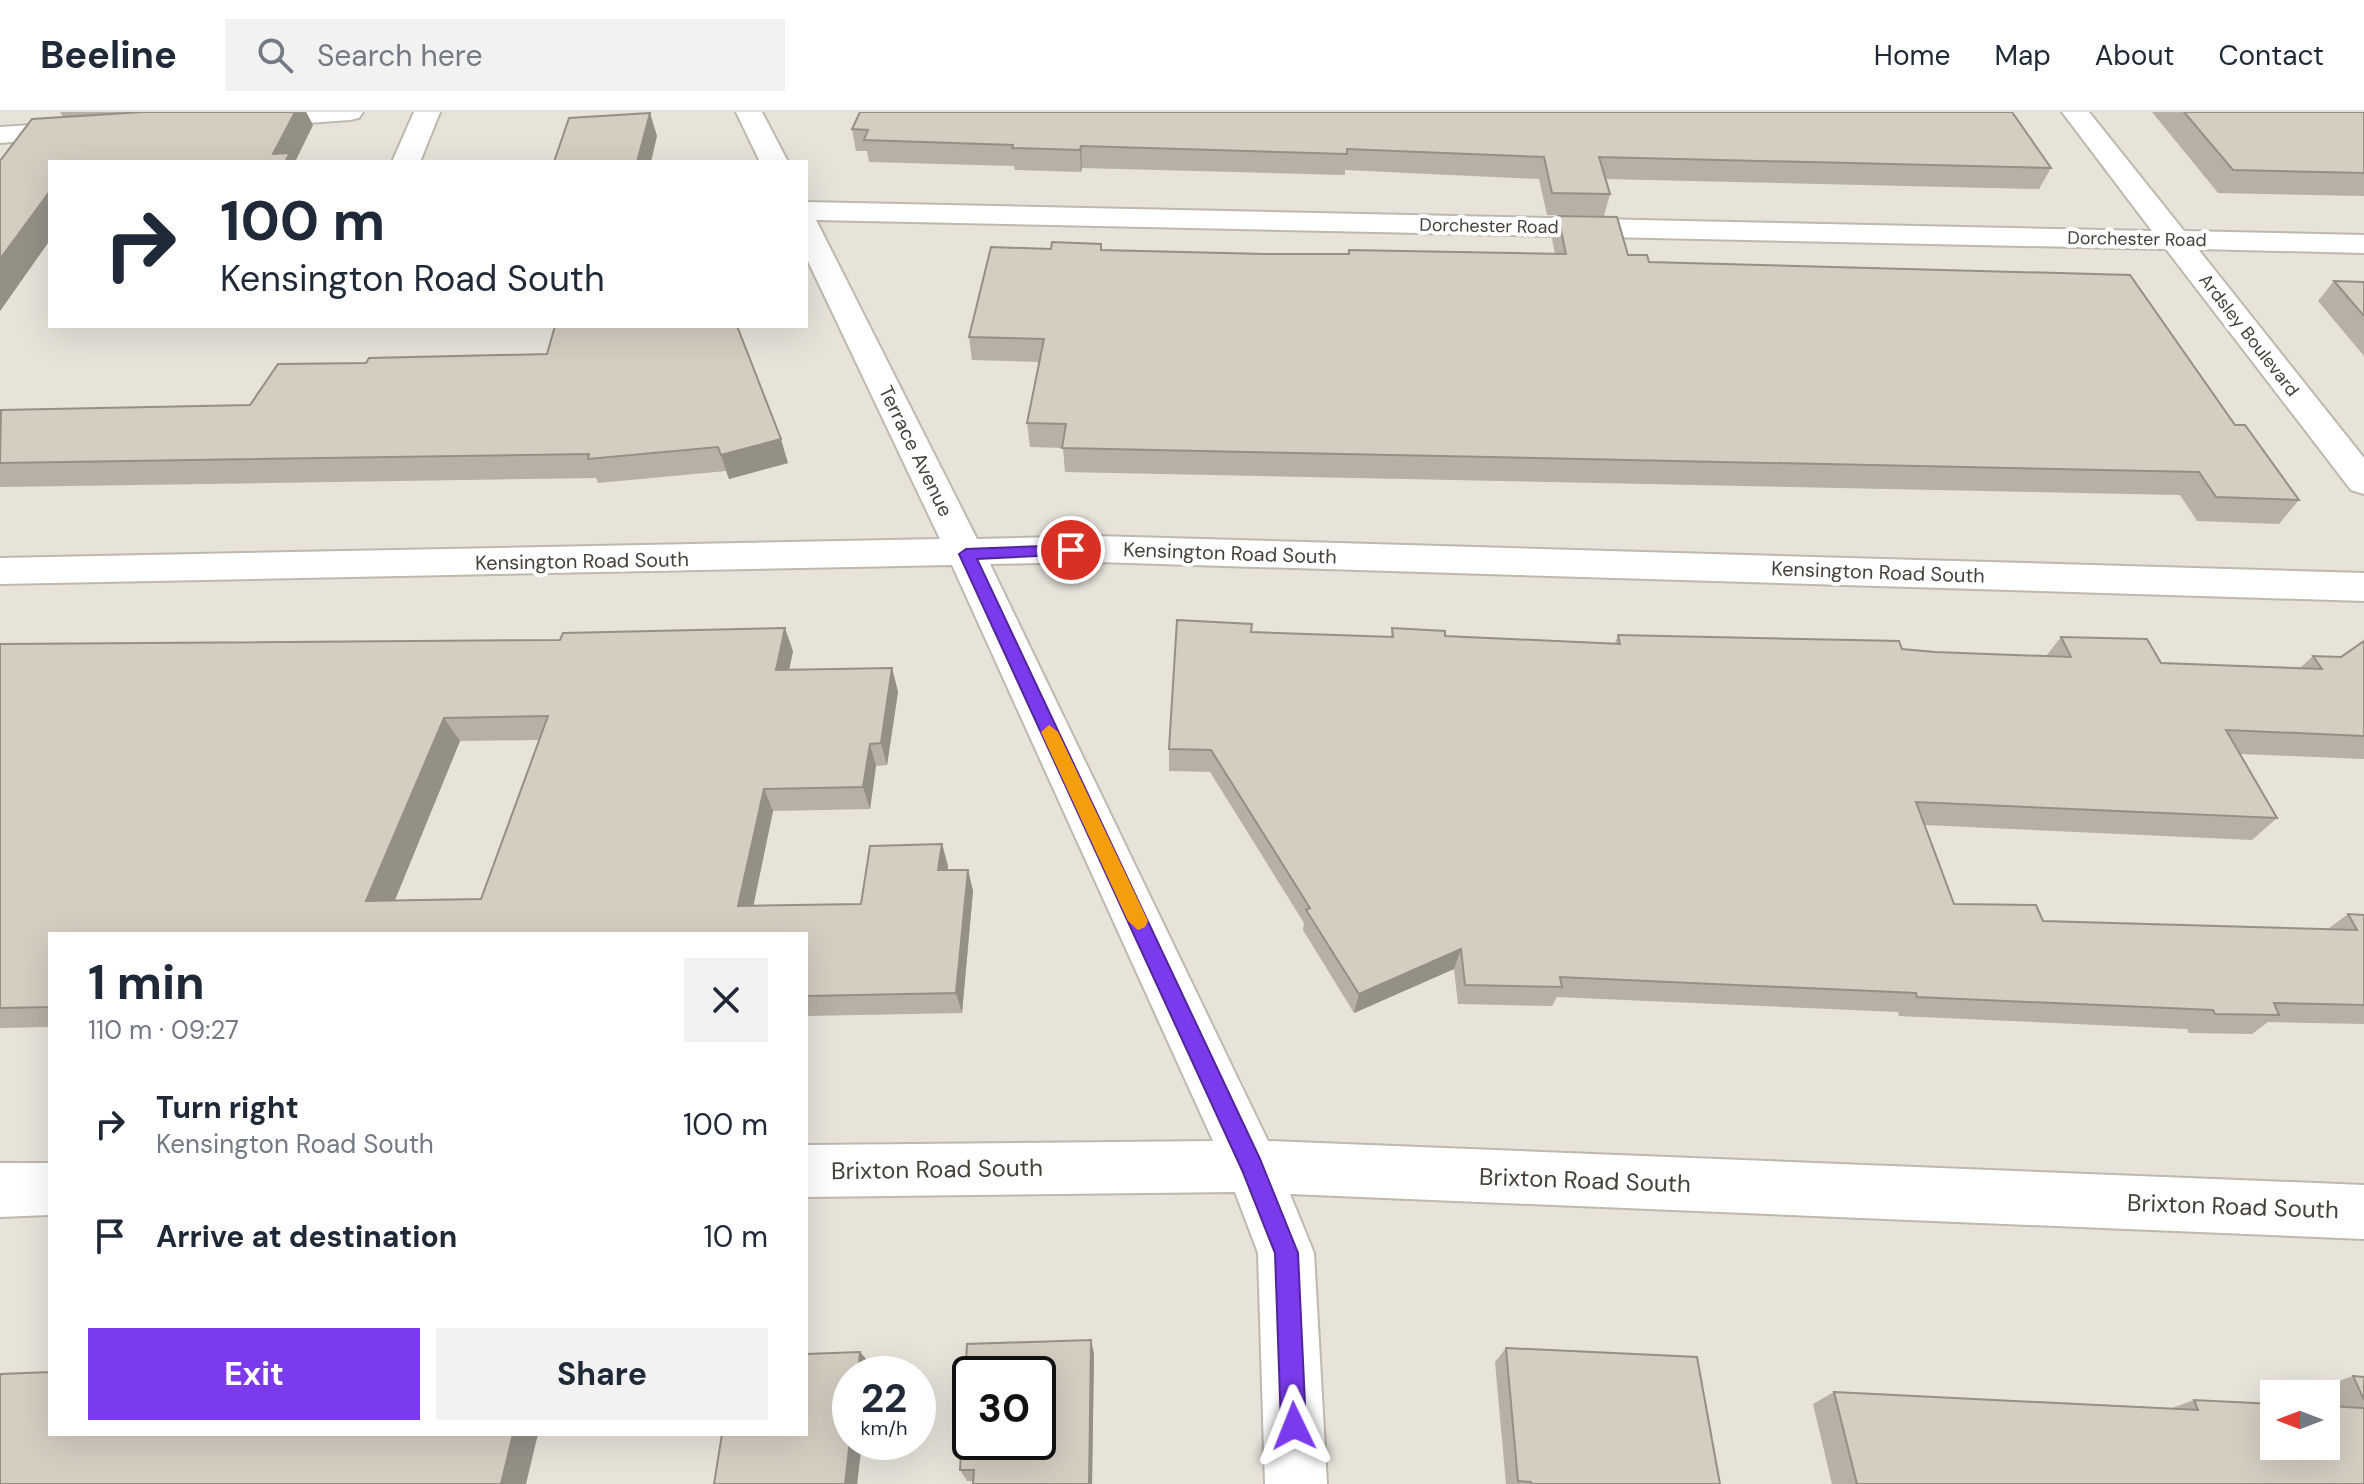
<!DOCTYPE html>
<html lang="en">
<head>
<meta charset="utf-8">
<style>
	body { margin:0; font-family:"DM Sans",sans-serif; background:#f2f2f3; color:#1f2937; height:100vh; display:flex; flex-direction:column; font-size:30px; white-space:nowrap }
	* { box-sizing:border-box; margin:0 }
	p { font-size:26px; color:#747a83 }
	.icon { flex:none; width:44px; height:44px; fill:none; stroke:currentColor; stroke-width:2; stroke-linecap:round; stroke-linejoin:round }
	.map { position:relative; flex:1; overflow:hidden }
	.panel { position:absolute; left:48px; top:820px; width:760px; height:504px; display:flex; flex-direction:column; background:#fff; border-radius:0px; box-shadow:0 8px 32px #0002 }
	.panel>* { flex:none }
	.hud { position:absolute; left:48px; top:48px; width:760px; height:168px; border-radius:0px; box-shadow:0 8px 32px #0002; background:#fff; color:#1f2937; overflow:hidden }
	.needle { width:52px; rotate:270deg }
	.controls { position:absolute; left:2260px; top:1268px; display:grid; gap:16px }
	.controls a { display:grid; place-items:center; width:80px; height:80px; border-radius:0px; background:#fff; box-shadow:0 8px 32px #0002; font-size:40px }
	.speed { position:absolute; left:832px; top:1244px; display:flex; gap:16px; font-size:40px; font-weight:700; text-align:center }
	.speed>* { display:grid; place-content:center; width:104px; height:104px; border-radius:50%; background:#fff; box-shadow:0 8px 32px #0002; line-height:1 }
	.speed small { font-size:20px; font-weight:400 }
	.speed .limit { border:4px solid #111; border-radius:12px; background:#fff; color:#111 }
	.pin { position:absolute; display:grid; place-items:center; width:68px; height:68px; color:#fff; margin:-34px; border:4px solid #fff; border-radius:50%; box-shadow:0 2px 8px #0007 }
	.me { position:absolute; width:88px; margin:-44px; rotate:358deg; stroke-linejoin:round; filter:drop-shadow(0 0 6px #0008) }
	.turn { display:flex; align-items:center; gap:28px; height:168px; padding:0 40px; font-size:36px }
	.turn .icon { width:104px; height:104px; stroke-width:2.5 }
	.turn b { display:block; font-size:56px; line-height:68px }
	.round { display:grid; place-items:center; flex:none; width:84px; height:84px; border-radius:0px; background:#f2f2f3 }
	.headline { display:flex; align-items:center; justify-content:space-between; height:136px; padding:0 40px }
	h1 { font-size:48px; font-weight:700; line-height:60px }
	.cta { display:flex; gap:16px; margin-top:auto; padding:16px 40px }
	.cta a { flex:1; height:92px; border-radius:0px; background:#7c3aed; color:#fff; font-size:32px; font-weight:700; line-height:92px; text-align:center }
	.cta a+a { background:#f2f2f3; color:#1f2937 }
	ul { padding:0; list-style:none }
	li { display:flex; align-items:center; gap:24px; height:112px; padding:0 40px }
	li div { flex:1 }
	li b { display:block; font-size:30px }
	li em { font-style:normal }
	header { display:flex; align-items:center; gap:48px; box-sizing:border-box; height:112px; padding:0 40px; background:#fff; border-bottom:2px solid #e0e1e3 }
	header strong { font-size:38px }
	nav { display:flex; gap:44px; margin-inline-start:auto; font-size:28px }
	.search { width:560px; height:72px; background:#f2f2f3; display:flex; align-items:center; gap:20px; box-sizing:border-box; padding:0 28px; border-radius:0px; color:#747a83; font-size:30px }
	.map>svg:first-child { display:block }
	.residential { fill:#e7e3d9; fill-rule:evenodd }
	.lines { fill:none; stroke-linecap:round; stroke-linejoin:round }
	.street-casing { stroke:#beb8ad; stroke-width:4 }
	.street { fill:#fff; fill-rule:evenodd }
	.wall { fill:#b6b0a5; fill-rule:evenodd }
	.shaded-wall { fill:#949086 }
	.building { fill:#d4cdc0; stroke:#949086; stroke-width:2; fill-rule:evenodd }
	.route { fill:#7c3aed; stroke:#51269a; stroke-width:2 }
	.slow { fill:#f59e0b }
	.labels { text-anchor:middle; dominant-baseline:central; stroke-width:8; stroke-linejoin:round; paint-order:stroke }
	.far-street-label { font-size:18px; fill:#464139; stroke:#fff }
	.street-label { font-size:20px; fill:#464139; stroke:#fff }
	.near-street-label { font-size:24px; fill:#464139; stroke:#fff }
</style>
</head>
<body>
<header>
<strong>Beeline</strong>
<div class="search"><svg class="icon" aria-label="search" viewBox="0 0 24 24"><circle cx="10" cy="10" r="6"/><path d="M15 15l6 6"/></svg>Search here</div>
<nav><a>Home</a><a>Map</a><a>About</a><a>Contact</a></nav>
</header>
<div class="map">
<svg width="2364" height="1372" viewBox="0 0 2364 1372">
	<rect width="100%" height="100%" fill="#f3f1ea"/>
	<path class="residential" d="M 0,0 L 2364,0 L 2364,1372 L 0,1372 ZM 50,50 L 806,50 L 806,214 L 50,214 ZM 50,822 L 806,822 L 806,1322 L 50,1322 ZM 850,1262 L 918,1262 L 918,1330 L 850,1330 ZM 970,1262 L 1038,1262 L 1038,1330 L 970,1330 ZM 2274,1282 L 2326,1282 L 2326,1334 L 2274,1334 Z"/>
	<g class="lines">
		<g class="street-casing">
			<g id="street">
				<path d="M 245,0 L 363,0 L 359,6 L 350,8 L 249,15 L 240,13 L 236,7 Z"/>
				<path d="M 414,0 L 440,0 L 420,50 L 392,50 Z"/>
				<path d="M 736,0 L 762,0 L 788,50 L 760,50 Z"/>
				<path d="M 2062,0 L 2089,0 L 2184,119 L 2364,123 L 2364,141 L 2198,137 L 2364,346 L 2364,382 L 2351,378 L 2166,137 L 816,108 L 977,427 L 1097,424 L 2364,461 L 2364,489 L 1097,450 L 990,452 L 1268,1029 L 2364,1073 L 2364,1127 L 1290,1082 L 1314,1141 L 1327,1372 L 1265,1372 L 1258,1141 L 1235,1080 L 806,1085 L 806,1033 L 1213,1029 L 952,453 L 0,472 L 0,446 L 940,427 L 806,145 L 806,90 L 2152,119 Z"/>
				<path d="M 81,10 L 91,12 L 94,18 L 91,24 L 0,31 L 0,15 Z"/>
				<path d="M 0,1051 L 50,1051 L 50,1103 L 0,1105 Z"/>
			</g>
		</g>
		<use href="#street" class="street"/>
	</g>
	<g class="wall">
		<path d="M 60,0 L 306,0 L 313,13 L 295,49 L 50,50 L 50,128 L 0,199 L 0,49 L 63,5 Z"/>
		<path d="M 2152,0 L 2364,0 L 2364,84 L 2218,81 Z"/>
		<path d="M 852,17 L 2051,56 L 2039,77 L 1605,67 L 1610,82 L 1604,104 L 1547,103 L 1539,67 L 1345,58 L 1345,63 L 1082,56 L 1081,60 L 1015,58 L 1014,54 L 869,50 L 867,39 L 856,39 Z"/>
		<path d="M 1558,104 L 1628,143 L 1649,150 L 2235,313 L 2299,388 L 2279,412 L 2197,409 L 2180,383 L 1065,360 L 1063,336 L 1030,335 L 1027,311 L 1039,250 L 972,248 L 969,225 L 1102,138 L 1265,142 L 1348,142 L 1349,138 L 1555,142 L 1552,127 Z"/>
		<path d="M 2334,169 L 2364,170 L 2364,244 L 2318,189 Z"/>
		<path d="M 366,251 L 788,351 L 729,367 L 726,359 L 598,371 L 596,366 L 0,375 L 0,298 L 250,293 Z"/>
		<path d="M 1392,516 L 1445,524 L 1615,531 L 1618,523 L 1902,537 L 1935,540 L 2046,544 L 2061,525 L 2161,551 L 2300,556 L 2313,544 L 2341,545 L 2364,529 L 2364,647 L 2240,642 L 2277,706 L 2252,728 L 1925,713 L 1954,792 L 2043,809 L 2328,817 L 2348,802 L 2364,803 L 2364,912 L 2268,910 L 2252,922 L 2189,921 L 2187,917 L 1899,904 L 1898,900 L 1557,885 L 1552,894 L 1458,892 L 1454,857 L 1354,901 L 1303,818 L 1304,811 L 1210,660 L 1169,659 L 1169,637 L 1251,520 L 1391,525 Z"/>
		<path d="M 0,532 L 793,539 L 789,558 L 892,556 L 898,580 L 887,653 L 876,654 L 870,697 L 773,699 L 753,794 L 861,792 L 942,732 L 948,754 L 947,758 L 968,758 L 973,779 L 962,901 L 806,904 L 806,822 L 50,822 L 50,915 L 0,916 ZM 539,628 L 481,787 L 395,788 L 460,629 Z"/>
		<path d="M 1091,1228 L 1094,1242 L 1092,1372 L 973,1372 L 973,1369 L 967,1369 L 960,1358 Z"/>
		<path d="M 1506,1236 L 1720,1372 L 1506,1372 L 1495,1250 Z"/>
		<path d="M 860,1240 L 871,1253 L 870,1262 L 850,1262 L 850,1330 L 862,1330 L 857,1372 L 714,1372 L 722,1323 L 701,1324 L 698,1322 L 806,1322 L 806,1242 Z"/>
		<path d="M 2353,1264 L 2364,1265 L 2364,1372 L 1832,1372 L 1813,1292 L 1834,1280 L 2172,1296 L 2194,1288 L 2326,1334 L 2326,1282 L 2318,1282 L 2315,1277 Z"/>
	</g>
	<g class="shaded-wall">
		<path d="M 295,0 L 306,0 L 313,13 L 295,50 L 278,50 L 273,42 Z"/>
		<path d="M 650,1 L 657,24 L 651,50 L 637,50 Z"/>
		<path d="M 1081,34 L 1082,56 L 1081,60 L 1080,38 Z"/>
		<path d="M 49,79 L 50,128 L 0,199 L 0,147 Z"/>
		<path d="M 781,327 L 788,351 L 729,367 L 721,343 Z"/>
		<path d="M 785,516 L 793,539 L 784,581 L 776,558 Z"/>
		<path d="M 892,556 L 898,580 L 887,653 L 881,631 Z"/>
		<path d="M 444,606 L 460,629 L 386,810 L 366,789 Z"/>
		<path d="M 870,632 L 876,654 L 870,697 L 863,675 Z"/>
		<path d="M 764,677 L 773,699 L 749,815 L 738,794 Z"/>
		<path d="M 942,732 L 948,754 L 944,780 L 938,758 Z"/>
		<path d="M 968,758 L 973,779 L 962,901 L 956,881 Z"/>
		<path d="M 1461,837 L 1454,857 L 1354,901 L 1359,882 Z"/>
		<path d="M 1091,1228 L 1094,1242 L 1092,1372 L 1089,1372 Z"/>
		<path d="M 860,1240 L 871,1253 L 870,1262 L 858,1262 Z"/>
		<path d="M 513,1322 L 538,1322 L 526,1372 L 501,1372 Z"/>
		<path d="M 850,1330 L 862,1330 L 857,1372 L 845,1372 Z"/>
	</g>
	<g class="building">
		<path d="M 143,0 L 295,0 L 273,42 L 290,41 L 285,50 L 50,50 L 50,79 L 0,147 L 0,49 L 32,7 Z"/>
		<path d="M 860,0 L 2012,0 L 2051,56 L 1599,45 L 1610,82 L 1552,81 L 1544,45 L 1347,37 L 1347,42 L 1081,34 L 1080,38 L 1012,36 L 1013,33 L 864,28 L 868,18 L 852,17 Z"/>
		<path d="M 2184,0 L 2364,0 L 2364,61 L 2233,58 Z"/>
		<path d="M 650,1 L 637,50 L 554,50 L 569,6 Z"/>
		<path d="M 1558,104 L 1617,105 L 1628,143 L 1647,143 L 1649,150 L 2130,163 L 2235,313 L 2245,313 L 2299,388 L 2216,385 L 2199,360 L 1062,336 L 1066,312 L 1027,311 L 1044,227 L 969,225 L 991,135 L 1051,137 L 1052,130 L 1101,132 L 1101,138 L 1265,142 L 1349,142 L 1349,138 L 1566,142 Z"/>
		<path d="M 2334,169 L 2364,170 L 2364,204 Z"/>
		<path d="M 555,214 L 737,214 L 781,327 L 721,343 L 718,335 L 588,347 L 589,342 L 0,351 L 1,298 L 250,293 L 278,252 L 366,251 L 369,246 L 547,242 Z"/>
		<path d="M 1177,508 L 1252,512 L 1251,520 L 1393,525 L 1392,516 L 1445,519 L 1445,524 L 1620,532 L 1618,523 L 1899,529 L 1902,537 L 1935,540 L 2071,545 L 2061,525 L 2147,527 L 2161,551 L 2322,557 L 2313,544 L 2341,545 L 2364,529 L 2364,624 L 2226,618 L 2277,706 L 1916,690 L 1954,792 L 2036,793 L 2043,809 L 2357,818 L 2348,802 L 2364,803 L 2364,893 L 2274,891 L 2279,903 L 2215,902 L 2213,898 L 1917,885 L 1916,881 L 1560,865 L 1562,875 L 1465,873 L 1461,837 L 1359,882 L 1306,798 L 1310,796 L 1211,638 L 1169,637 Z"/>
		<path d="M 785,516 L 776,558 L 892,556 L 881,631 L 870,632 L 863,675 L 764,677 L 738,794 L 861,792 L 870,734 L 942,732 L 938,758 L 968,758 L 956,881 L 806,884 L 806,822 L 50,822 L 50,895 L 0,896 L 0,532 L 560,528 L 563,521 ZM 548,604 L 481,787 L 366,789 L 444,606 Z"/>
		<path d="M 1091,1228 L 1089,1372 L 973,1372 L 974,1358 L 960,1358 L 967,1232 ZM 970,1262 L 1038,1262 L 1038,1330 L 970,1330 Z"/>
		<path d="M 1506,1236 L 1697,1245 L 1720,1372 L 1532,1372 L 1531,1370 L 1518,1369 Z"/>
		<path d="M 860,1240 L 858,1262 L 850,1262 L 850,1328 L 845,1372 L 714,1372 L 722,1322 L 806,1322 L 806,1242 Z"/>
		<path d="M 50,1260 L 50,1322 L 513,1322 L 501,1372 L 0,1372 L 0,1264 L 1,1262 Z"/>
		<path d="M 2353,1264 L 2364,1265 L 2364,1288 Z"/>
		<path d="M 1834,1280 L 2198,1298 L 2194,1288 L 2274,1292 L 2274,1334 L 2326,1334 L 2326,1294 L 2364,1296 L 2364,1372 L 1857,1372 Z"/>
	</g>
	<path class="route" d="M 1071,433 L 1079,438 L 1077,442 L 977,447 L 1260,1047 L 1298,1141 L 1306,1314 L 1303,1323 L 1294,1327 L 1285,1323 L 1281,1314 L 1275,1141 L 1242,1058 L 959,442 L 966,437 Z"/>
	<path class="slow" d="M 1049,613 L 1058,620 L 1148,809 L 1145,815 L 1138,818 L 1128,809 L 1041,620 Z"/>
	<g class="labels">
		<g class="far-street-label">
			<text transform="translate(1489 114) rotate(1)">Dorchester Road</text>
			<text transform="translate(2137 127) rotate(1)">Dorchester Road</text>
			<text transform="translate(2249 223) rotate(52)">Ardsley Boulevard</text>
		</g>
		<g class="street-label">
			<text transform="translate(916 339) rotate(64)">Terrace Avenue</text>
			<text transform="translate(1230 441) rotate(2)">Kensington Road South</text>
			<text transform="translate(582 449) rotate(-1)">Kensington Road South</text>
			<text transform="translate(1878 460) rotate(2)">Kensington Road South</text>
		</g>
		<g class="near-street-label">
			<text transform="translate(937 1057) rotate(-1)">Brixton Road South</text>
			<text transform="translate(1585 1068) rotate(2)">Brixton Road South</text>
			<text transform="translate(2233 1094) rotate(2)">Brixton Road South</text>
		</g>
	</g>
</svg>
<div class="controls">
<a><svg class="needle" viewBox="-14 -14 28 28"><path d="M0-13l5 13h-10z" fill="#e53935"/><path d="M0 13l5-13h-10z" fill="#747a83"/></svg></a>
</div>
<div class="speed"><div>22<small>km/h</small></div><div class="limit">30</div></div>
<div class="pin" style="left:1071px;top:438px;background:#d93025"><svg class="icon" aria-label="arrive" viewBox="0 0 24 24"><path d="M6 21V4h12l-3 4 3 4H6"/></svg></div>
<svg class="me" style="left:1294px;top:1314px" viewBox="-20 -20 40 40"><path d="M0-17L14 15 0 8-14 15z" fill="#7c3aed" stroke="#fff" stroke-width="4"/></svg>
<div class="hud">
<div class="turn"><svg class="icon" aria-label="right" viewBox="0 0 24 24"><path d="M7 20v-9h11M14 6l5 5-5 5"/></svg><div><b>100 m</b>Kensington Road South</div></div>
</div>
<section class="panel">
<div class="headline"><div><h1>1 min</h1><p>110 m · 09:27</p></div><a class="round"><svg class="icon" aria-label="close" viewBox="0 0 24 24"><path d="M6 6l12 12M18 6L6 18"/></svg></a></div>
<ul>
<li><svg class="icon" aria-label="right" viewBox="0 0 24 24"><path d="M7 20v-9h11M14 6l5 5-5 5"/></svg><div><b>Turn right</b><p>Kensington Road South</p></div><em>100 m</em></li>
<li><svg class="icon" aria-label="arrive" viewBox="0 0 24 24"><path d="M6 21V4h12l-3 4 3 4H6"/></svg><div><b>Arrive at destination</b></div><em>10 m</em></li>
</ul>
<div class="cta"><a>Exit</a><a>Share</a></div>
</section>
</div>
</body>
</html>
